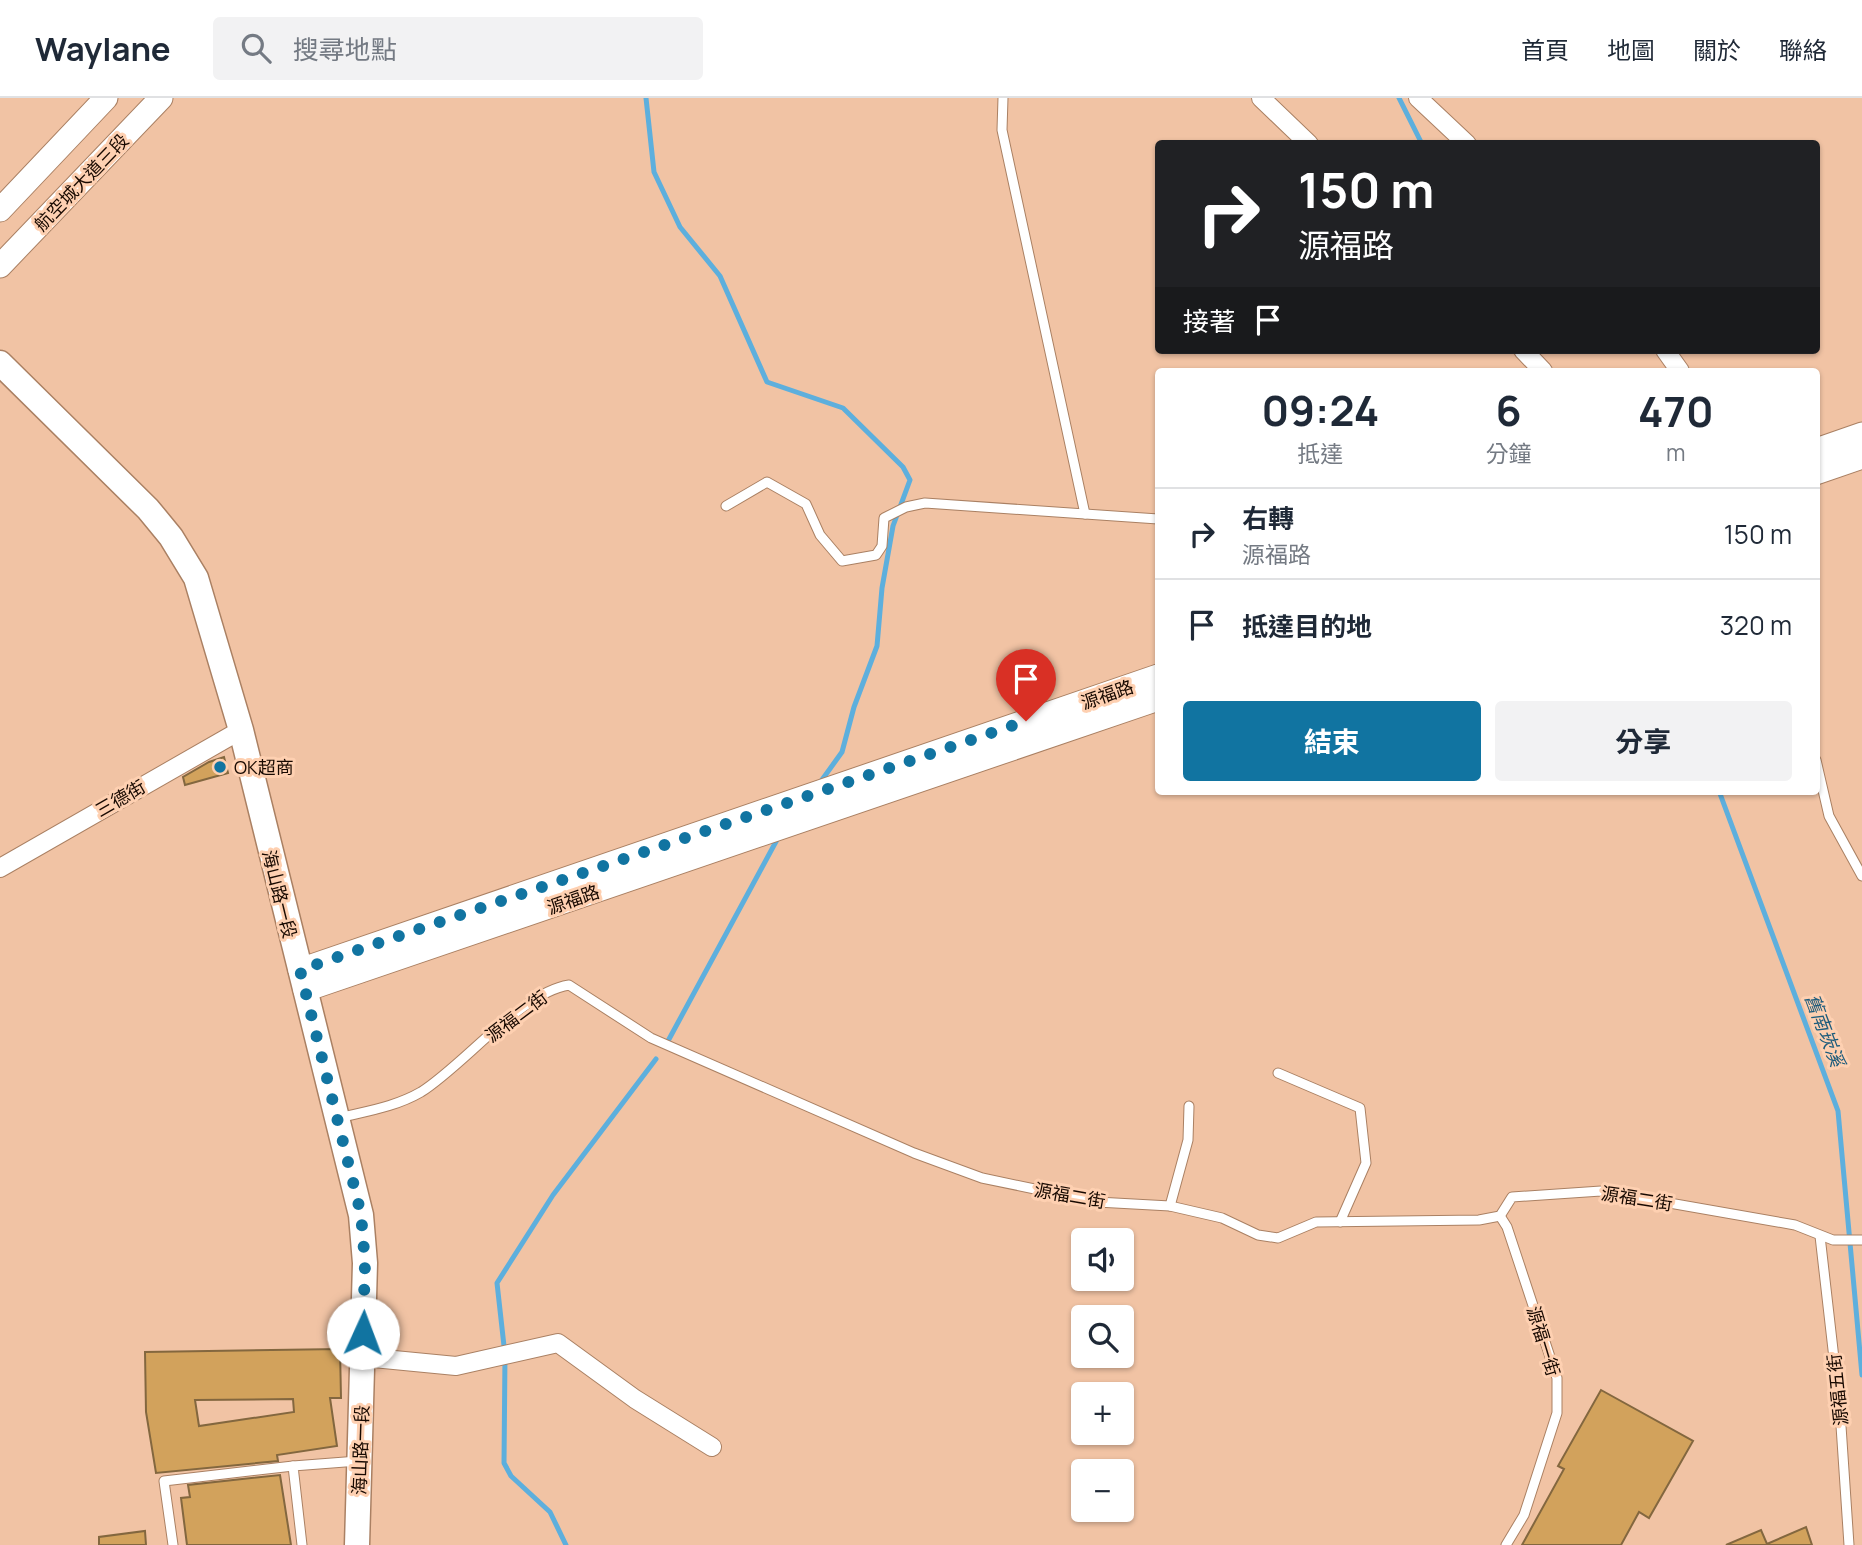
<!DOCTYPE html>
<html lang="zh-TW">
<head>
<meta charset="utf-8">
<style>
	body { margin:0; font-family:Manrope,"Noto Sans TC",sans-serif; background:#f2f2f3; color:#1f2937; height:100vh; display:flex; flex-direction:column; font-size:26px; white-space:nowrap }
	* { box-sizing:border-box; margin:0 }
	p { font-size:23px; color:#747a83 }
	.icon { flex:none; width:38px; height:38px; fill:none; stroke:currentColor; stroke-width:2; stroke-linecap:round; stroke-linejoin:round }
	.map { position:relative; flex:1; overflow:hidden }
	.panel { position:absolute; left:1155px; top:270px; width:665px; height:427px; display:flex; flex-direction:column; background:#fff; border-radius:7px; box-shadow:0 2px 5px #0004 }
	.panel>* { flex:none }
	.hud { position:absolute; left:1155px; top:42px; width:665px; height:214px; border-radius:7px; box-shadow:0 2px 5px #0004; background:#202124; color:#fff; overflow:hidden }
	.buttons { position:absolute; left:1071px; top:1130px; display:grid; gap:14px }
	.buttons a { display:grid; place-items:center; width:63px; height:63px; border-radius:7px; background:#fff; box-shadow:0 2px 5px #0004; font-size:35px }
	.pin { position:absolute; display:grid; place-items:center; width:60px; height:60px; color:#fff; margin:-72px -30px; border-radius:50% 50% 50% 0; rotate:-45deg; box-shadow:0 0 7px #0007 }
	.pin .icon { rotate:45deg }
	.me { position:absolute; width:77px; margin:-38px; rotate:2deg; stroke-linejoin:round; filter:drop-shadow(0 0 5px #0008) }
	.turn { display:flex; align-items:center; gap:24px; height:147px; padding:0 28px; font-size:32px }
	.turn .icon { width:91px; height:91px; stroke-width:2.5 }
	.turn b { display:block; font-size:49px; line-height:60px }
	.then { display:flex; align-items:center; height:66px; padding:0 28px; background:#0003; gap:14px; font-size:26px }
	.eta { display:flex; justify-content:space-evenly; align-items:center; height:119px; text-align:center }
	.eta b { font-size:42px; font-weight:700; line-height:49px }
	.primary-button { display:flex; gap:14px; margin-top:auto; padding:14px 28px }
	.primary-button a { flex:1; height:80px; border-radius:7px; background:#1174a1; color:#fff; font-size:28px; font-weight:700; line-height:80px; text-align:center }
	.primary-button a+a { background:#f2f2f3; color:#1f2937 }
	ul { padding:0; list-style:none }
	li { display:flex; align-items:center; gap:21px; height:91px; padding:0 28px; border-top:2px solid #e0e1e3 }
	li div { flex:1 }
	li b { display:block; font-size:26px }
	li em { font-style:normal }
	header { display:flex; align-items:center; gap:42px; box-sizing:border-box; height:98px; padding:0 35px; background:#fff; border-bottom:2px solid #e0e1e3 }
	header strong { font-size:33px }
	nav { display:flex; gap:38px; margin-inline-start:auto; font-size:24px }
	.search { width:490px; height:63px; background:#f2f2f3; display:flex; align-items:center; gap:18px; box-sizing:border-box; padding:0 24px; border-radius:7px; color:#747a83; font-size:26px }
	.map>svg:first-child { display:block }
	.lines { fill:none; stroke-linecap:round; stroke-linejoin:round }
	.stream { stroke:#5dafdd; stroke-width:5 }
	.building { fill:#d2a25c; stroke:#83673f; stroke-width:2; fill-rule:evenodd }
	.service-casing { stroke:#aa8063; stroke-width:11 }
	.minor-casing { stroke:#aa8063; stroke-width:20 }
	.tertiary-casing { stroke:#aa8063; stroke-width:25 }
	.secondary-casing { stroke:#aa8063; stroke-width:27 }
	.service { stroke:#fff; stroke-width:9 }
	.minor { stroke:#fff; stroke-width:18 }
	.tertiary { stroke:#fff; stroke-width:23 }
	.secondary { stroke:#fff; stroke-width:24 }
	.route { stroke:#1174a1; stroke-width:12; stroke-dasharray:0 21.6 }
	.poi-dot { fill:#1174a1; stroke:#fed0b1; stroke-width:2.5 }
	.labels { text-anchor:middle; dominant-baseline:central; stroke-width:6; stroke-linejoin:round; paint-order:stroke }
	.street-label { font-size:18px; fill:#180901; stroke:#fed0b1 }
	.poi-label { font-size:18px; fill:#180901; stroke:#fed0b1; text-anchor:start }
	.water-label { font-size:19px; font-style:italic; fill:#1e5c7c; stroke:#fed0b1 }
</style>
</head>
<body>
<header>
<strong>Waylane</strong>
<div class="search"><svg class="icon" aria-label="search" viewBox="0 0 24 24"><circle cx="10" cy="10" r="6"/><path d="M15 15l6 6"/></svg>搜尋地點</div>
<nav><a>首頁</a><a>地圖</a><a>關於</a><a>聯絡</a></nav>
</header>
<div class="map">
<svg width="1862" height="1447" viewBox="0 0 1862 1447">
	<rect width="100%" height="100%" fill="#f1c3a4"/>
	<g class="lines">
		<g class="stream">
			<path d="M 646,0 L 654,74 L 680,129 L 720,178 L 767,284 L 843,310 L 903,369 L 910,382 L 893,428 L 882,490 L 877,548 L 854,609 L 842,654 L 819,686"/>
			<path d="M 1399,0 L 1422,46"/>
			<path d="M 1719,693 L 1838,1013 L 1862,1277"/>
			<path d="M 668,943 L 779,738"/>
			<path d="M 566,1447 L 550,1414 L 511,1378 L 504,1365 L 505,1257 L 497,1185 L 553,1097 L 656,961"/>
		</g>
	</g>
	<g class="building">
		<path d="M 224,659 L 228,675 L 185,687 L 183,679 L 209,664 Z"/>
		<path d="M 340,1251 L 341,1300 L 330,1300 L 337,1348 L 277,1357 L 278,1363 L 156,1375 L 146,1314 L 145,1254 ZM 293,1301 L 294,1314 L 199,1328 L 195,1302 Z"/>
		<path d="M 1601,1292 L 1693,1343 L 1649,1420 L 1639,1414 L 1621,1447 L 1522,1447 L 1564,1371 L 1558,1368 Z"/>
		<path d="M 280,1377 L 291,1447 L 187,1447 L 181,1400 L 190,1399 L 188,1387 Z"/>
		<path d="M 1806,1429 L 1812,1447 L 1726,1447 L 1761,1432 L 1767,1446 Z"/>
		<path d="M 145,1433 L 146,1447 L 99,1447 L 99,1439 Z"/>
	</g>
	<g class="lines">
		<g class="service-casing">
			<g id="service">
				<path d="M 1003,0 L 1002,32 L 1085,416"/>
				<path d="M 726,408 L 767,384 L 806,406 L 820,437 L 842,463 L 876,457 L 882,448 L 884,420 L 906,409 L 925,405 L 1158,421"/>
				<path d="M 1816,662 L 1829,718 L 1862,778"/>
				<path d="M 1278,975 L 1360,1010 L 1366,1065 L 1340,1124"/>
				<path d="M 339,1020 C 367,1013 395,1009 421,994 C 463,968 522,894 569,887 L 651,940 L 914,1055 L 982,1080 L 1097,1104 L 1170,1108 L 1222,1120 L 1258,1137 L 1278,1140 L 1316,1124 L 1479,1122 L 1500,1118 L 1512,1099 L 1601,1093 L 1795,1127 L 1833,1142 L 1862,1142"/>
				<path d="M 1170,1108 L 1188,1042 L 1189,1008"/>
				<path d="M 1500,1118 L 1507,1129 L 1557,1280 L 1557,1315 L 1524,1417 L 1506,1447"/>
				<path d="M 1820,1138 L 1840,1313 L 1849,1447"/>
				<path d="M 173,1447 L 164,1383 L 293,1368"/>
				<path d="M 302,1447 L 293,1368 L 358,1363"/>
			</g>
		</g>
		<g class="minor-casing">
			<g id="minor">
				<path d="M 1261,0 L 1309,46"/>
				<path d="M 1418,0 L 1467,46"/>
				<path d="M 1523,252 L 1543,273"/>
				<path d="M 1665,252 L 1680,273"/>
				<path d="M 0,770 L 241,632"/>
				<path d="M 363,1259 L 456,1268 L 558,1245 L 635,1301 L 712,1349"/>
			</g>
		</g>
		<g class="tertiary-casing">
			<g id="tertiary">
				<path d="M 0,112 L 106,0"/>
				<path d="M 0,168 L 161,0"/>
				<path d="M 1816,352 L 1862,336"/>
				<path d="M 1816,375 L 1862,359"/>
				<path d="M 300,872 L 1158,578"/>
				<path d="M 305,892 L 1158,601"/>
			</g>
		</g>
		<g class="secondary-casing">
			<path id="secondary" d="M 0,265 L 148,411 L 171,439 L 196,480 L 241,632 L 361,1117 L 365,1165 L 357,1447"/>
		</g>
		<use href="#service" class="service"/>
		<use href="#minor" class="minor"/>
		<use href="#tertiary" class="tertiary"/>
		<use href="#secondary" class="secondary"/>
	</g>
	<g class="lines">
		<path class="route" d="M 363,1235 L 365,1165 L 361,1116 L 300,872 L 1026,623"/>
	</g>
	<circle class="poi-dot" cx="220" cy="669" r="7"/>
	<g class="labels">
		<g class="street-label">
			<text transform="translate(81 84) rotate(-46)">航空城大道三段</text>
			<text transform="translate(1107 596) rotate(-19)">源福路</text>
			<text transform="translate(120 700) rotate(-30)">三德街</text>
			<text transform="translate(280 796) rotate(76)">海山路一段</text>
			<text transform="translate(573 801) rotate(-19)">源福路</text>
			<text transform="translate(516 918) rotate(-37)">源福二街</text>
			<text transform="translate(1070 1097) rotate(10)">源福二街</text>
			<text transform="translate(1637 1100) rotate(9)">源福二街</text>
			<text transform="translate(1544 1243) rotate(73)">源福一街</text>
			<text transform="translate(1837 1292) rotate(-96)">源福五街</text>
			<text transform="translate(360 1352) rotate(-88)">海山路一段</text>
		</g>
		<g class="poi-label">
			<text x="234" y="669">OK超商</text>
		</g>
		<g class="water-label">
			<text transform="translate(1825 932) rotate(69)">舊南崁溪</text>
		</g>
	</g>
</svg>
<div class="buttons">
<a><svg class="icon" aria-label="sound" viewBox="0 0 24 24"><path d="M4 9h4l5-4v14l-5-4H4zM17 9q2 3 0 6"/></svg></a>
<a><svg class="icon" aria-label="search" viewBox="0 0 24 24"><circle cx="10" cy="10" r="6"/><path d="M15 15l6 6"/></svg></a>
<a>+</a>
<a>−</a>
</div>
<div class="pin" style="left:1026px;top:623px;background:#d93025"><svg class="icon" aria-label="arrive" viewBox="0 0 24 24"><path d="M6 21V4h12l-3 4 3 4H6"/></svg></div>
<svg class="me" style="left:363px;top:1235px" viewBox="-20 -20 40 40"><circle r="19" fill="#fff"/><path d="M0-13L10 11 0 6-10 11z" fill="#1174a1"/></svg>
<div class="hud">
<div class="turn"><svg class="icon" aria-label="right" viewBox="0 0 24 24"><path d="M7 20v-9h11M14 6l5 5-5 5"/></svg><div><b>150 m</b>源福路</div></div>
<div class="then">接著<svg class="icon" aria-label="arrive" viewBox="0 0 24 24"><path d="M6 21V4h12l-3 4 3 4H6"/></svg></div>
</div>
<section class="panel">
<div class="eta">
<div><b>09:24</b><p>抵達</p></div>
<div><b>6</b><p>分鐘</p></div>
<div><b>470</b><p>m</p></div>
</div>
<ul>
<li><svg class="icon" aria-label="right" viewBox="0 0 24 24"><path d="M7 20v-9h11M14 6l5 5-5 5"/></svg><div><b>右轉</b><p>源福路</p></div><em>150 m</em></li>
<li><svg class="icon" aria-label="arrive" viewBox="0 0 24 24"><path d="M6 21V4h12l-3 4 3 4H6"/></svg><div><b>抵達目的地</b></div><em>320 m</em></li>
</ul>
<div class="primary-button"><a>結束</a><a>分享</a></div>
</section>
</div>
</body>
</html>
